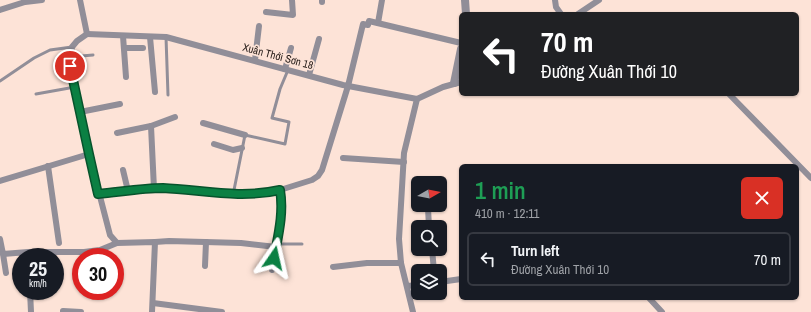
<!DOCTYPE html>
<html lang="en">
<head>
<meta charset="utf-8">
<style>
	body { margin:0; font-family:"Archivo Narrow",sans-serif; background:#20242c; color:#f1f3f6; height:100vh; display:flex; flex-direction:column; font-size:15px; white-space:nowrap }
	* { box-sizing:border-box; margin:0 }
	p { font-size:13px; color:#9ea1a6 }
	.icon { flex:none; width:22px; height:22px; fill:none; stroke:currentColor; stroke-width:2; stroke-linecap:round; stroke-linejoin:round }
	.map { position:relative; flex:1; overflow:hidden }
	.panel { position:absolute; left:459px; top:164px; width:340px; height:136px; display:flex; flex-direction:column; background:#171b24; border-radius:6px; box-shadow:0 1px 3px #0004 }
	.panel>* { flex:none }
	.banner { position:absolute; left:459px; top:12px; width:340px; height:84px; border-radius:6px; box-shadow:0 1px 3px #0004; background:#202124; color:#fff; overflow:hidden }
	.needle { width:26px; rotate:81deg }
	.tools { position:absolute; left:411px; top:176px; display:grid; gap:8px }
	.tools a { display:grid; place-items:center; width:36px; height:36px; border-radius:6px; background:#171b24; box-shadow:0 1px 3px #0004; font-size:20px }
	.speed { position:absolute; left:12px; top:248px; display:flex; gap:8px; font-size:20px; font-weight:700; text-align:center }
	.speed>* { display:grid; place-content:center; width:52px; height:52px; border-radius:50%; background:#171b24; box-shadow:0 1px 3px #0004; line-height:1 }
	.speed small { font-size:10px; font-weight:400 }
	.speed .limit { border:6px solid #d22; background:#fff; color:#111 }
	.pin { position:absolute; display:grid; place-items:center; width:34px; height:34px; color:#fff; margin:-17px; border:2px solid #fff; border-radius:50%; box-shadow:0 1px 4px #0007 }
	.me { position:absolute; width:44px; margin:-22px; rotate:11deg; stroke-linejoin:round; filter:drop-shadow(0 0 3px #0008) }
	.turn { display:flex; align-items:center; gap:14px; height:84px; padding:0 16px; font-size:18px }
	.turn .icon { width:52px; height:52px; stroke-width:2.5 }
	.turn b { display:block; font-size:28px; line-height:34px }
	.round { display:grid; place-items:center; flex:none; width:42px; height:42px; border-radius:6px; background:#20242c }
	.headline { display:flex; align-items:center; justify-content:space-between; height:68px; padding:0 16px }
	h1 { font-size:24px; font-weight:600; line-height:30px; color:#1e9e55 }
	ul { padding:0; list-style:none }
	li { display:flex; align-items:center; gap:12px; height:54px; margin:0 8px 6px; padding:0 8px; border:2px solid #363941; border-radius:6px }
	li div { flex:1 }
	li b { display:block; font-size:15px }
	li em { font-style:normal }
	.map>svg:first-child { display:block }
	.lines { fill:none; stroke-linecap:round; stroke-linejoin:round }
	.service { stroke:#918e98; stroke-width:3 }
	.minor { stroke:#918e98; stroke-width:6 }
	.tertiary { stroke:#918e98; stroke-width:8 }
	.route-casing { stroke:#07532c; stroke-width:10 }
	.route { stroke:#0b8043; stroke-width:7 }
	.labels { text-anchor:middle; dominant-baseline:central; stroke-width:3.5; stroke-linejoin:round; paint-order:stroke }
	.street-label { font-size:11px; fill:#251c18; stroke:#fde3d7 }
</style>
</head>
<body>
<div class="map">
<svg width="811" height="312" viewBox="0 0 811 312">
	<rect width="100%" height="100%" fill="#fde3d7"/>
	<g class="lines">
		<g class="service">
			<path d="M 166,37 L 168,95"/>
			<path d="M 70,57 L 93,55"/>
			<path d="M 0,81 L 34,58 L 50,50 L 72,47"/>
			<path d="M 36,94 L 75,87"/>
			<path d="M 233,195 L 245,135 L 285,144 L 289,122 L 272,118 L 280,89 L 288,70"/>
			<path d="M 277,244 L 302,244"/>
		</g>
		<g class="minor">
			<path d="M 80,0 L 87,34"/>
			<path d="M 555,0 L 556,7 L 561,14"/>
			<path d="M 322,2 L 322,0"/>
			<path d="M 0,10 L 25,2 L 42,0"/>
			<path d="M 266,12 L 293,15 L 292,0"/>
			<path d="M 578,14 L 599,0"/>
			<path d="M 378,23 L 382,0"/>
			<path d="M 87,34 L 166,37 L 343,85 L 417,99 L 443,87 L 461,82"/>
			<path d="M 87,34 L 77,41 L 72,47 L 70,66 L 89,154 L 110,235 L 117,243 L 155,242 L 152,312"/>
			<path d="M 123,36 L 126,77"/>
			<path d="M 150,37 L 155,92"/>
			<path d="M 124,48 L 143,48"/>
			<path d="M 255,60 L 259,26"/>
			<path d="M 285,69 L 291,48"/>
			<path d="M 309,75 L 319,39"/>
			<path d="M 729,94 L 811,178"/>
			<path d="M 80,112 L 120,104"/>
			<path d="M 203,123 L 245,135"/>
			<path d="M 151,126 L 175,117"/>
			<path d="M 117,133 L 151,126 L 154,189"/>
			<path d="M 214,144 L 233,150 L 242,148"/>
			<path d="M 343,158 L 404,162"/>
			<path d="M 48,166 L 59,243"/>
			<path d="M 123,170 L 128,191"/>
			<path d="M 0,181 L 89,154"/>
			<path d="M 99,194 L 161,188 L 195,190 L 233,195 L 257,195 L 280,190 L 312,180 L 318,176 L 322,170 L 348,86 L 363,24 L 368,25 L 369,21 L 461,43"/>
			<path d="M 428,208 L 429,227"/>
			<path d="M 0,239 L 3,254 L 28,252 L 84,252 L 100,250 L 117,243"/>
			<path d="M 155,242 L 169,241 L 241,243 L 276,247 L 272,270"/>
			<path d="M 276,247 C 280,228 283,209 280,190"/>
			<path d="M 432,249 L 434,271"/>
			<path d="M 3,254 L 6,273"/>
			<path d="M 205,266 L 206,242"/>
			<path d="M 333,267 L 367,263 L 401,263"/>
			<path d="M 440,282 L 461,279"/>
			<path d="M 407,286 L 418,285"/>
			<path d="M 30,291 L 31,312"/>
			<path d="M 649,298 L 662,312"/>
			<path d="M 153,303 L 222,312"/>
			<path d="M 63,311 L 81,312"/>
			<path d="M 413,312 L 401,263 L 399,239 L 404,153 L 417,99"/>
		</g>
		<g class="tertiary">
			<path d="M 465,0 L 466,14"/>
			<path d="M 454,83 L 461,49"/>
		</g>
	</g>
	<g class="lines">
		<g class="route-casing">
			<path id="route" d="M 70,66 L 89,154 L 98,194 C 120,192 142,188 163,188 C 203,190 240,199 280,190 C 284,213 278,236 274,258"/>
		</g>
		<use href="#route" class="route"/>
	</g>
	<g class="labels">
		<g class="street-label">
			<text transform="translate(278 56) rotate(15)">Xuân Thới Sơn 18</text>
		</g>
	</g>
</svg>
<div class="tools">
<a><svg class="needle" viewBox="-14 -14 28 28"><path d="M0-13l5 13h-10z" fill="#e53935"/><path d="M0 13l5-13h-10z" fill="#9ea1a6"/></svg></a>
<a><svg class="icon" aria-label="search" viewBox="0 0 24 24"><circle cx="10" cy="10" r="6"/><path d="M15 15l6 6"/></svg></a>
<a><svg class="icon" aria-label="layers" viewBox="0 0 24 24"><path d="M12 4l9 5-9 5-9-5zM3 14l9 5 9-5"/></svg></a>
</div>
<div class="speed"><div>25<small>km/h</small></div><div class="limit">30</div></div>
<div class="pin" style="left:70px;top:66px;background:#d93025"><svg class="icon" aria-label="arrive" viewBox="0 0 24 24"><path d="M6 21V4h12l-3 4 3 4H6"/></svg></div>
<svg class="me" style="left:274px;top:258px" viewBox="-20 -20 40 40"><path d="M0-17L14 15 0 8-14 15z" fill="#0b8043" stroke="#fff" stroke-width="4"/></svg>
<div class="banner">
<div class="turn"><svg class="icon" aria-label="left" viewBox="0 0 24 24"><path d="M17 20v-9H6M10 6l-5 5 5 5"/></svg><div><b>70 m</b>Đường Xuân Thới 10</div></div>
</div>
<section class="panel">
<div class="headline"><div><h1>1 min</h1><p>410 m · 12:11</p></div><a class="round" style="background:#d93025;color:#fff"><svg class="icon" aria-label="close" viewBox="0 0 24 24"><path d="M6 6l12 12M18 6L6 18"/></svg></a></div>
<ul>
<li><svg class="icon" aria-label="left" viewBox="0 0 24 24"><path d="M17 20v-9H6M10 6l-5 5 5 5"/></svg><div><b>Turn left</b><p>Đường Xuân Thới 10</p></div><em>70 m</em></li>
</ul>
</section>
</div>
</body>
</html>
